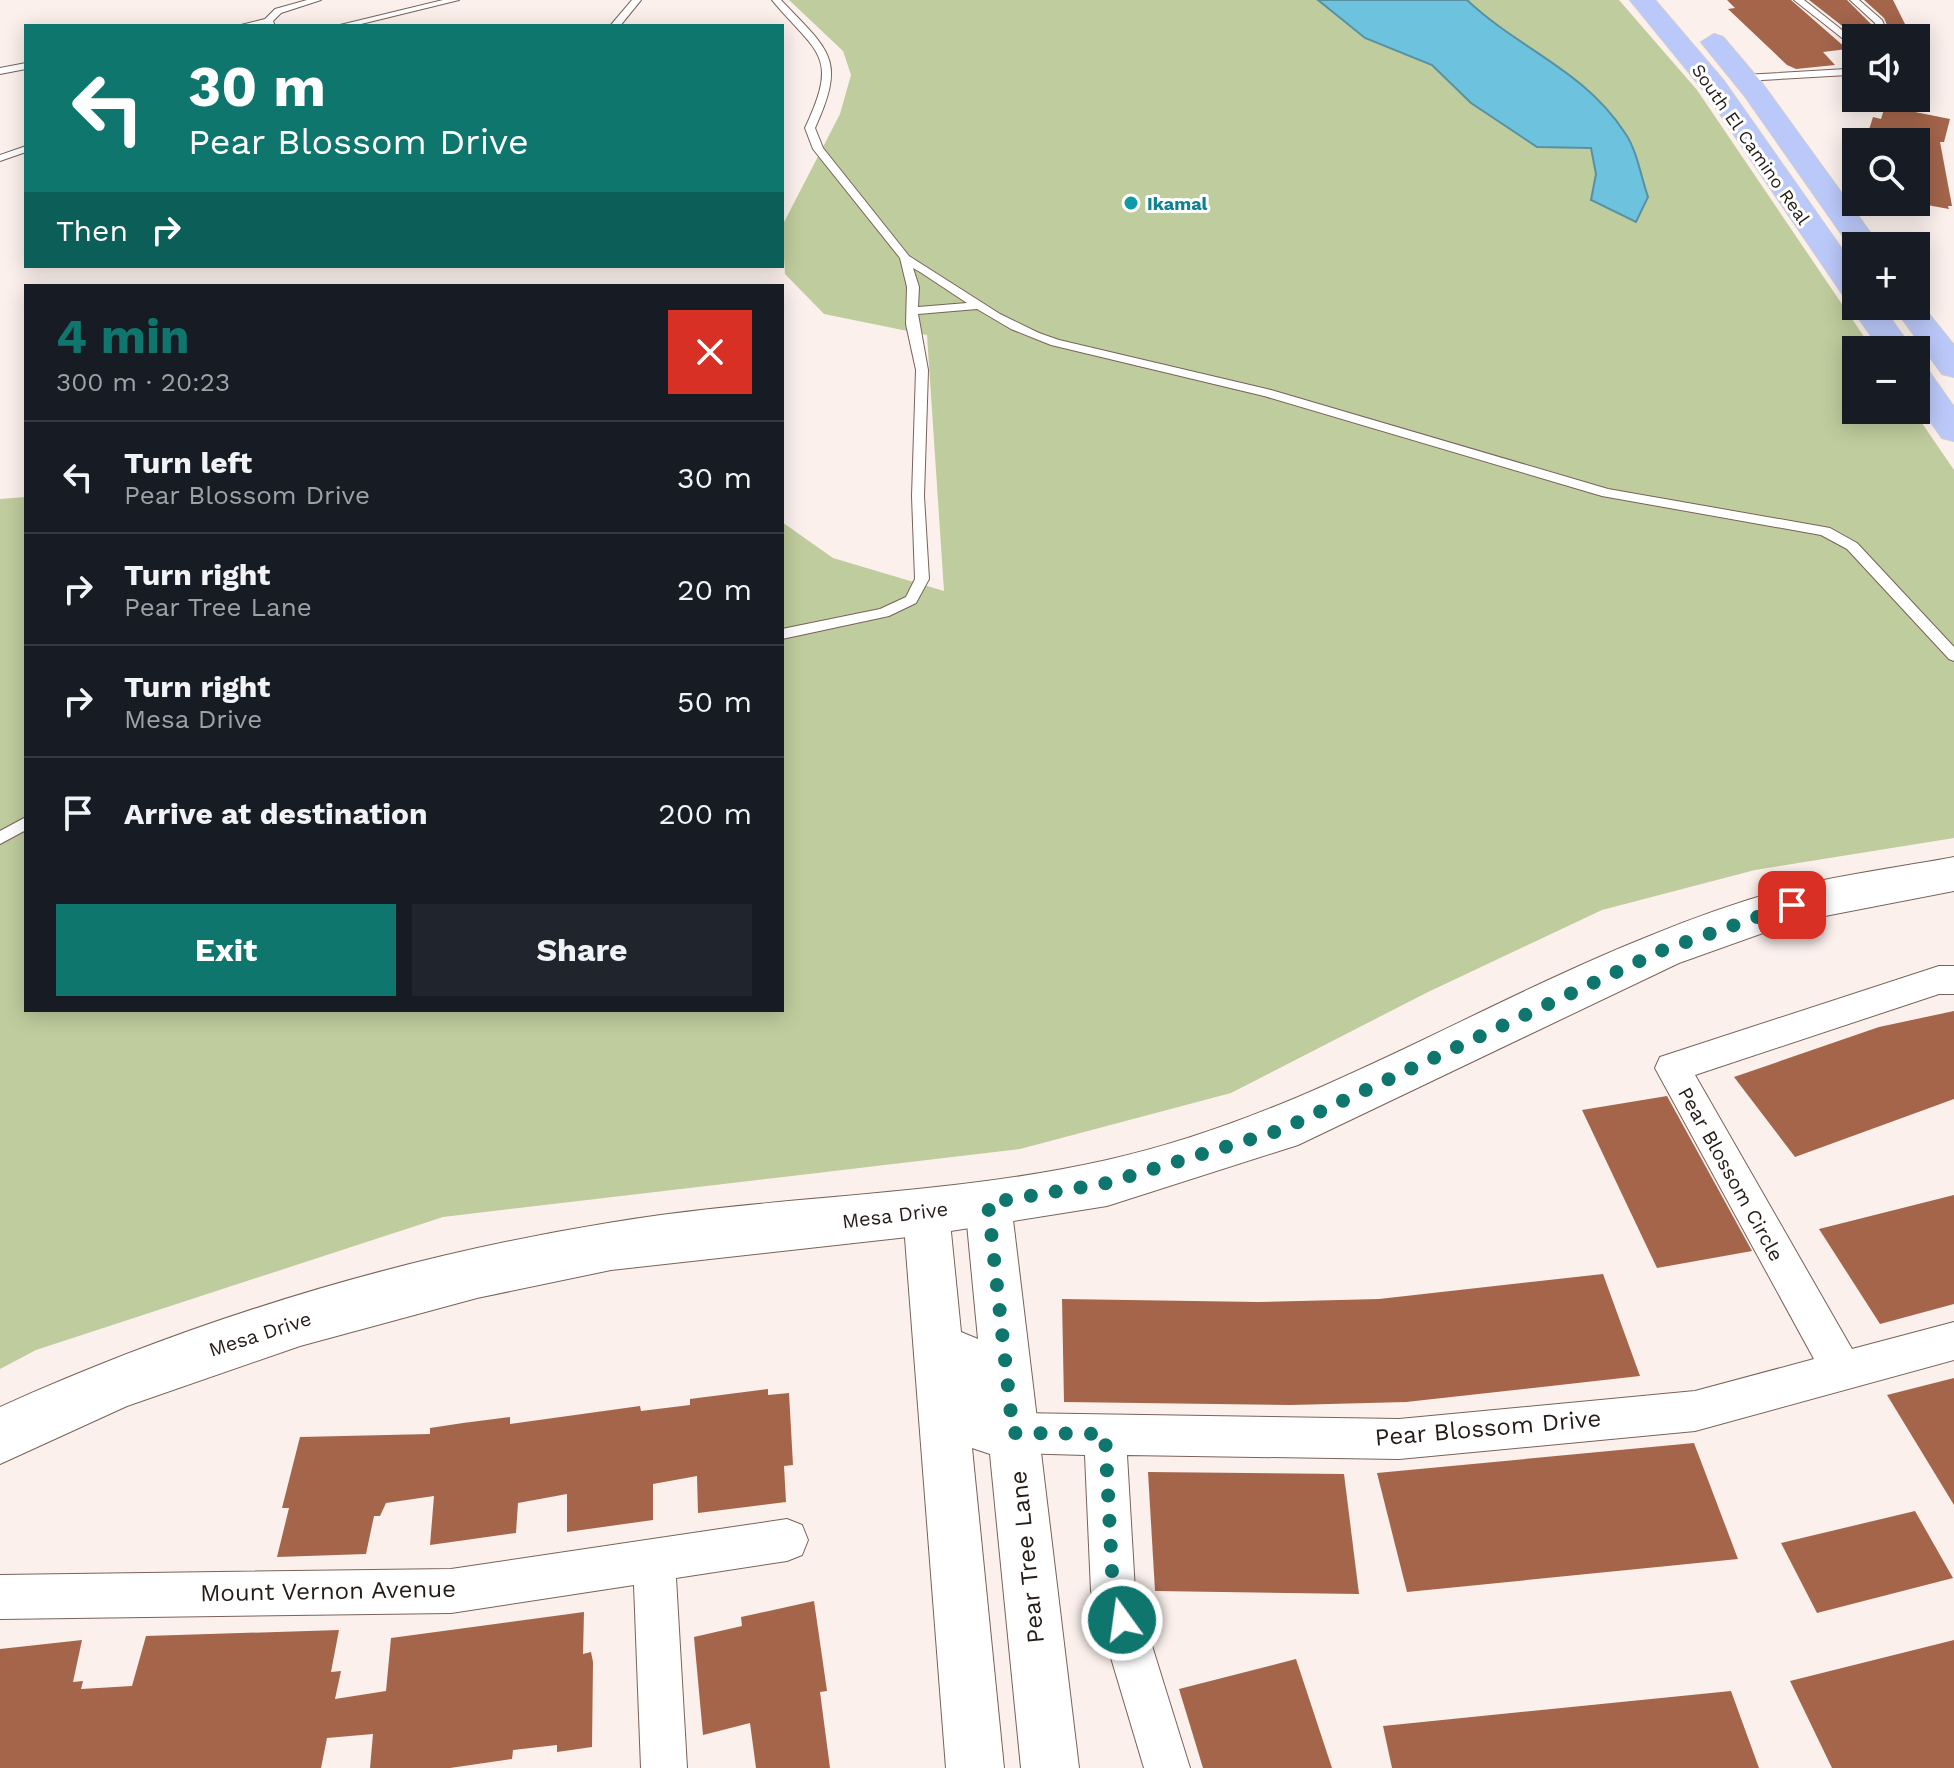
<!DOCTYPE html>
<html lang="en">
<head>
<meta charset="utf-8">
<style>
	body { margin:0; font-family:"Work Sans",sans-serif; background:#20242c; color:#f1f3f6; height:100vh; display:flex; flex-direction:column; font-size:30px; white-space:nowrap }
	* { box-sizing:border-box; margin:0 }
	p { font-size:26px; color:#9ea1a6 }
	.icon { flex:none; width:44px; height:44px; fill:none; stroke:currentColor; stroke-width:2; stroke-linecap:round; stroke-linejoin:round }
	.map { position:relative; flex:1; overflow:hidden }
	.drawer { position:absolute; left:24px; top:284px; width:760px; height:728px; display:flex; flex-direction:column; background:#171b24; border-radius:0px; box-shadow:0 4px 20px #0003 }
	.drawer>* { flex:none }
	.top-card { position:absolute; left:24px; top:24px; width:760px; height:244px; border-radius:0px; box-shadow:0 4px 20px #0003; background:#0f766e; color:#fff; overflow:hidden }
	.controls { position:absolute; left:1842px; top:24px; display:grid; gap:16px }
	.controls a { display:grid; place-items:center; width:88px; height:88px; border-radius:0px; background:#171b24; box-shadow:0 4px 20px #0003; font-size:40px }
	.pin { position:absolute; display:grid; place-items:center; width:68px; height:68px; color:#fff; margin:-34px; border-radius:16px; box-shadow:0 4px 12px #0006 }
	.me { position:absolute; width:88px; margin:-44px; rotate:346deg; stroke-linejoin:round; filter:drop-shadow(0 0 6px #0008) }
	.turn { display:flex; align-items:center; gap:28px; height:168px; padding:0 32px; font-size:36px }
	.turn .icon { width:104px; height:104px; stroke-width:2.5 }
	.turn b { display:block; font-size:56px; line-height:68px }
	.then { display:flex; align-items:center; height:76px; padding:0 32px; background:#0003; gap:16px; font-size:30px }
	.round { display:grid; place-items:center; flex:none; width:84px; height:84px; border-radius:0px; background:#20242c }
	.summary { display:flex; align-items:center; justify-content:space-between; height:136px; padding:0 32px }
	h1 { font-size:48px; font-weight:700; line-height:60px; color:#0f766e }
	.cta { display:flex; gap:16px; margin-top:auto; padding:16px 32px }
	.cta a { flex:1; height:92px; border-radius:0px; background:#0f766e; color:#fff; font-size:32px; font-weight:700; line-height:92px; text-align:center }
	.cta a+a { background:#20242c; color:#f1f3f6 }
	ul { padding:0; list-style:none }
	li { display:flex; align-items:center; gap:24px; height:112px; padding:0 32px; border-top:2px solid #363941 }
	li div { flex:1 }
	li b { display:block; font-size:30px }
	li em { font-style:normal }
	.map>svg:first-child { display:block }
	.green { fill:#bfcc9d }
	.water { fill:#6dc3dd; stroke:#5791a2; stroke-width:2 }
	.building { fill:#a4654b }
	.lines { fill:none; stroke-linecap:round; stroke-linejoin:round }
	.service-casing { stroke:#796259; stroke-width:2 }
	.minor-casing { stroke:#796259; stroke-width:2 }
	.tertiary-casing { stroke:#796259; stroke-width:2 }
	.secondary-casing { stroke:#796259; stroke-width:2 }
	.primary-casing { stroke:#cfcdcc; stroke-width:2 }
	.service { fill:#fff; fill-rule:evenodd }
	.minor { fill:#fff; fill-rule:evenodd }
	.tertiary { fill:#fff; fill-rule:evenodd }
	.secondary { fill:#fff; fill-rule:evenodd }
	.primary { fill:#bbc9fa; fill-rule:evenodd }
	.route { stroke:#0f766e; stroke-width:14; stroke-dasharray:0 25.2 }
	.culture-dot { fill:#0f9aa8; stroke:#fff; stroke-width:3 }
	.labels { text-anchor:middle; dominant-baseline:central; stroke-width:6; stroke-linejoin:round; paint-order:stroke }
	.far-street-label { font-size:18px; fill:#251c18; stroke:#fff }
	.far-culture-label { font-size:18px; font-weight:bold; fill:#0d838f; stroke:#fff; text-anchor:start }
	.street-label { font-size:20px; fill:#251c18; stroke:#fff }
	.near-street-label { font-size:24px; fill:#251c18; stroke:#fff }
</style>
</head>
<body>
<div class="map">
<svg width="1954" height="1768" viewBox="0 0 1954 1768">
	<rect width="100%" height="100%" fill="#fbf0ec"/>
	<path class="green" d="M 789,0 L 1619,0 L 1697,90 L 1873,350 L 1856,350 L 1856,410 L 1913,410 L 1954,470 L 1954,838 L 1755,870 L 1602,910 L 1426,993 L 1231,1093 L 1020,1149 L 443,1217 L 36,1350 L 0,1369 L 0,499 L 26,497 L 26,1010 L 782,1010 L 782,522 L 833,558 L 944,591 L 927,335 L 824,314 L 785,274 L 782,226 L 840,114 L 851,75 L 843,51 Z"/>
	<path class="water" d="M 1318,0 L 1467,0 C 1520,50 1583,69 1625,133 C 1637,150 1641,177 1648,197 L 1636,222 L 1591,200 L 1596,174 L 1591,148 L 1537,147 L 1471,103 L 1432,65 L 1365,38 Z"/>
	<g class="building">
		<path d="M 1727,0 L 1791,0 L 1847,49 L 1823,52 L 1835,65 L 1796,69 L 1787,65 L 1728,9 L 1735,8 Z"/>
		<path d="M 1809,0 L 1847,0 L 1872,25 L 1874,31 L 1855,36 Z"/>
		<path d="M 1864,0 L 1893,0 L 1908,30 L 1890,32 L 1884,18 Z"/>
		<path d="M 1885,106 L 1950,119 L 1944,142 L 1940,142 L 1952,206 L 1948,206 L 1949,209 L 1916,203 L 1916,142 L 1865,142 L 1873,117 L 1881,119 Z"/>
		<path d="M 1954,1011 L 1954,1099 L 1795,1157 L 1734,1077 L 1879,1027 Z"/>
		<path d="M 1667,1096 L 1752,1251 L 1657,1268 L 1582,1110 Z"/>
		<path d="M 1954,1195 L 1954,1304 L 1880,1324 L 1819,1229 Z"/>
		<path d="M 1603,1274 L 1640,1376 L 1406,1402 L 1291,1405 L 1064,1402 L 1062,1299 L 1258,1302 L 1379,1299 Z"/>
		<path d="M 1954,1378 L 1954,1505 L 1887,1395 Z"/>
		<path d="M 768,1389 L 768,1395 L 789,1393 L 793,1465 L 784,1466 L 786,1502 L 698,1513 L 697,1476 L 653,1484 L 653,1520 L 567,1532 L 567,1494 L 518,1503 L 516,1533 L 430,1545 L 434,1496 L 386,1503 L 380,1516 L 374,1516 L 366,1554 L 277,1557 L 289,1508 L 282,1508 L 300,1437 L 430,1434 L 430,1428 L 463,1423 L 510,1417 L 510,1424 L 640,1406 L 641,1411 L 690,1405 L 690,1399 Z"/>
		<path d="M 1694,1443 L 1738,1559 L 1407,1592 L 1377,1473 Z"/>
		<path d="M 1148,1472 L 1344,1474 L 1359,1594 L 1155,1591 Z"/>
		<path d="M 1915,1511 L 1953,1578 L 1817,1613 L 1781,1543 Z"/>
		<path d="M 814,1601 L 827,1691 L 820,1692 L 830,1768 L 756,1768 L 750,1723 L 703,1735 L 694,1637 L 742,1626 L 741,1617 Z"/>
		<path d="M 584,1612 L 583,1654 L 591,1652 L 593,1662 L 592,1747 L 557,1752 L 557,1745 L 513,1750 L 512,1759 L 450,1768 L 370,1768 L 373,1734 L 327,1738 L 321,1768 L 0,1768 L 0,1649 L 82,1640 L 73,1682 L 83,1681 L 81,1689 L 132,1686 L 146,1636 L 339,1630 L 331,1672 L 341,1671 L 335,1699 L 386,1691 L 391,1638 Z"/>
		<path d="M 1954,1640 L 1954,1768 L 1832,1768 L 1790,1681 Z"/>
		<path d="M 1296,1659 L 1332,1768 L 1203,1768 L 1179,1689 Z"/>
		<path d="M 1731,1691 L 1759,1768 L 1392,1768 L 1383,1726 Z"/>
	</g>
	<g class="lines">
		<g class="service-casing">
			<g id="service">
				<path d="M 307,0 L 321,0 L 281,13 L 273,21 L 275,26 L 237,26 L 265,19 L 275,9 Z"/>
				<path d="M 443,0 L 459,0 L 353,26 L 336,26 Z"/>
				<path d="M 632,0 L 641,0 L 620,26 L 610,26 Z"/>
				<path d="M 772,0 L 781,0 C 829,51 847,58 815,128 L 823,148 L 909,256 L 1000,314 L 1039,333 L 1059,340 L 1271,390 L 1608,489 L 1830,528 L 1857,543 L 1954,647 L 1954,661 L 1949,659 L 1847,549 L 1821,535 L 1602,496 L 1264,396 L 1051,345 L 1011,329 L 977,309 L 918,314 L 928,370 L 924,496 L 929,579 L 916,603 L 889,616 L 782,639 L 782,629 L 880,609 L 906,597 L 915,579 L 912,496 L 916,370 L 906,324 L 907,287 L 900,258 L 813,149 L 805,128 C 840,54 817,54 772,0 ZM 913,268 L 920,272 L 967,303 L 918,307 L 919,287 Z"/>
				<path d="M 1794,0 L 1804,0 L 1856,41 L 1856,49 Z"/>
				<path d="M 1850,0 L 1859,0 L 1882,20 L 1887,32 L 1881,38 L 1871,38 L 1877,32 L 1875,23 Z"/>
				<path d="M 26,63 L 26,69 L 0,74 L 0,68 Z"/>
				<path d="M 1856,65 L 1856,72 L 1848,75 L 1744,81 L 1739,78 L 1744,75 L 1846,69 Z"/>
				<path d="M 26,146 L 26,152 L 0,161 L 0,155 Z"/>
				<path d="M 26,817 L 26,830 L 0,844 L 0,831 Z"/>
			</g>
		</g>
		<g class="minor-casing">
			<g id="minor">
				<path d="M 1939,966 L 1954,966 L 1954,994 L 1939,994 L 1695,1075 L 1852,1349 L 1954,1322 L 1954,1360 L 1695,1431 L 1399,1459 L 1127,1455 L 1135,1591 L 1190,1768 L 1144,1768 L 1091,1591 L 1085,1455 L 1013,1453 L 999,1447 L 993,1433 L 999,1419 L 1013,1413 L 1399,1419 L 1695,1391 L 1814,1359 L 1655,1068 L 1660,1057 Z"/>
				<path d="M 787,1519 L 802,1525 L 808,1540 L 802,1555 L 787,1561 L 676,1578 L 687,1768 L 641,1768 L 634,1585 L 451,1613 L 0,1619 L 0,1575 L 451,1569 Z"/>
			</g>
		</g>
		<g class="tertiary-casing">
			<path id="tertiary" d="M 988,1182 L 1004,1188 L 1011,1203 L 1079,1768 L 1021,1768 L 990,1454 L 972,1448 L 1004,1768 L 946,1768 L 903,1212 L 910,1197 L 926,1191 L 942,1197 L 949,1212 L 961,1332 L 978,1339 L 965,1203 L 972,1188 Z"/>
		</g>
		<g class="secondary-casing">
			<path id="secondary" d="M 1954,857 L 1954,891 L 1794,922 L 1679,963 L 1298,1145 L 1107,1206 L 926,1235 L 611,1270 L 477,1298 L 300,1346 L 127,1406 L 0,1464 L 0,1407 C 193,1320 399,1257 608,1223 C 773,1195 943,1197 1107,1160 C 1300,1117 1465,1010 1647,937 C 1693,918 1744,900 1792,887 C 1845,874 1901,867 1954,857 Z"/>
		</g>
		<g class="primary-casing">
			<g id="primary">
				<path d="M 1630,0 L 1655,0 L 1724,81 L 1856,269 L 1856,306 L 1882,306 L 1913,350 L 1881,350 L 1850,306 L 1855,300 L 1845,298 L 1705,92 Z"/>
				<path d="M 1714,34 L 1723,37 L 1762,83 L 1880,246 L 1856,246 L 1854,252 L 1744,95 L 1701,42 Z"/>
				<path d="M 1916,298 L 1954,345 L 1954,377 L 1942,374 L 1893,306 L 1916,306 Z"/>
				<path d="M 1916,367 L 1928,370 L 1954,407 L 1954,441 L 1942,438 L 1916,401 Z"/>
			</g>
		</g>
		<use href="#service" class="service"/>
		<use href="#minor" class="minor"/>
		<use href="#tertiary" class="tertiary"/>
		<use href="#secondary" class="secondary"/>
		<use href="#primary" class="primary"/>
	</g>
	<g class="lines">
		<path class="route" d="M 1122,1620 L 1113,1591 L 1105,1434 L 1013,1433 L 988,1203 L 1107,1183 L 1281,1130 L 1663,950 L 1792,905"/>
	</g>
	<circle class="culture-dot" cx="1131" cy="203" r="8"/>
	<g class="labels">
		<g class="far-street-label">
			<text transform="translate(1751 144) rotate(55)">South El Camino Real</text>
		</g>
		<g class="far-culture-label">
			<text x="1147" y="203">Ikamal</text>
		</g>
		<g class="street-label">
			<text transform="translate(1731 1174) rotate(61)">Pear Blossom Circle</text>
			<text transform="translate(895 1215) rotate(-7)">Mesa Drive</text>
			<text transform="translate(260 1334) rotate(-18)">Mesa Drive</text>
		</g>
		<g class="near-street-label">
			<text transform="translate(1488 1428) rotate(-5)">Pear Blossom Drive</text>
			<text transform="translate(1027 1557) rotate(-96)">Pear Tree Lane</text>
			<text transform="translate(328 1591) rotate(-1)">Mount Vernon Avenue</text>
		</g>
	</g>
</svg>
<div class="controls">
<a><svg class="icon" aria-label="sound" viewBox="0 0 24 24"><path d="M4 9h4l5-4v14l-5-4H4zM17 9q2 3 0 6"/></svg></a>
<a><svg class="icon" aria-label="search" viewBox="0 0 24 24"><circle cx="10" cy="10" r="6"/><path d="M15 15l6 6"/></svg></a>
<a>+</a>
<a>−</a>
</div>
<div class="pin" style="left:1792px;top:905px;background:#d93025"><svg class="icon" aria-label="arrive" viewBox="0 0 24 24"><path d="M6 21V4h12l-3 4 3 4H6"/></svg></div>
<svg class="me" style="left:1122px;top:1620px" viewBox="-20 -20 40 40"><circle r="17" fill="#0f766e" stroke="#fff" stroke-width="3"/><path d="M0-11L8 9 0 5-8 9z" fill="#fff"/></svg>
<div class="top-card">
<div class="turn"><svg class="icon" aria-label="left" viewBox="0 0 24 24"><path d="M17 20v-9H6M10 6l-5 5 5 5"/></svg><div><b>30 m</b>Pear Blossom Drive</div></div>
<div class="then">Then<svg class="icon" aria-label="right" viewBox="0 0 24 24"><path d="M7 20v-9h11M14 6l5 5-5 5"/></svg></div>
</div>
<section class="drawer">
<div class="summary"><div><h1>4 min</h1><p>300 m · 20:23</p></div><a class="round" style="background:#d93025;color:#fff"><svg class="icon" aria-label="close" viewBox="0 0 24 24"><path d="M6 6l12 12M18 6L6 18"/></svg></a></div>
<ul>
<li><svg class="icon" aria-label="left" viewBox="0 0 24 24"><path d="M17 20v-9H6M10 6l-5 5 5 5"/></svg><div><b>Turn left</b><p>Pear Blossom Drive</p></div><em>30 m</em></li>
<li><svg class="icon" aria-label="right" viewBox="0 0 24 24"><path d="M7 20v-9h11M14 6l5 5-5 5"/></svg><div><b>Turn right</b><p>Pear Tree Lane</p></div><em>20 m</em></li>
<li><svg class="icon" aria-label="right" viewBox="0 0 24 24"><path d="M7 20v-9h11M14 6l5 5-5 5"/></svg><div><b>Turn right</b><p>Mesa Drive</p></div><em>50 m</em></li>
<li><svg class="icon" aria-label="arrive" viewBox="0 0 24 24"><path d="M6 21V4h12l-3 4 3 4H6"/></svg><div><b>Arrive at destination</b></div><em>200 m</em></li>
</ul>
<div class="cta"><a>Exit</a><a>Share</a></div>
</section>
</div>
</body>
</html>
